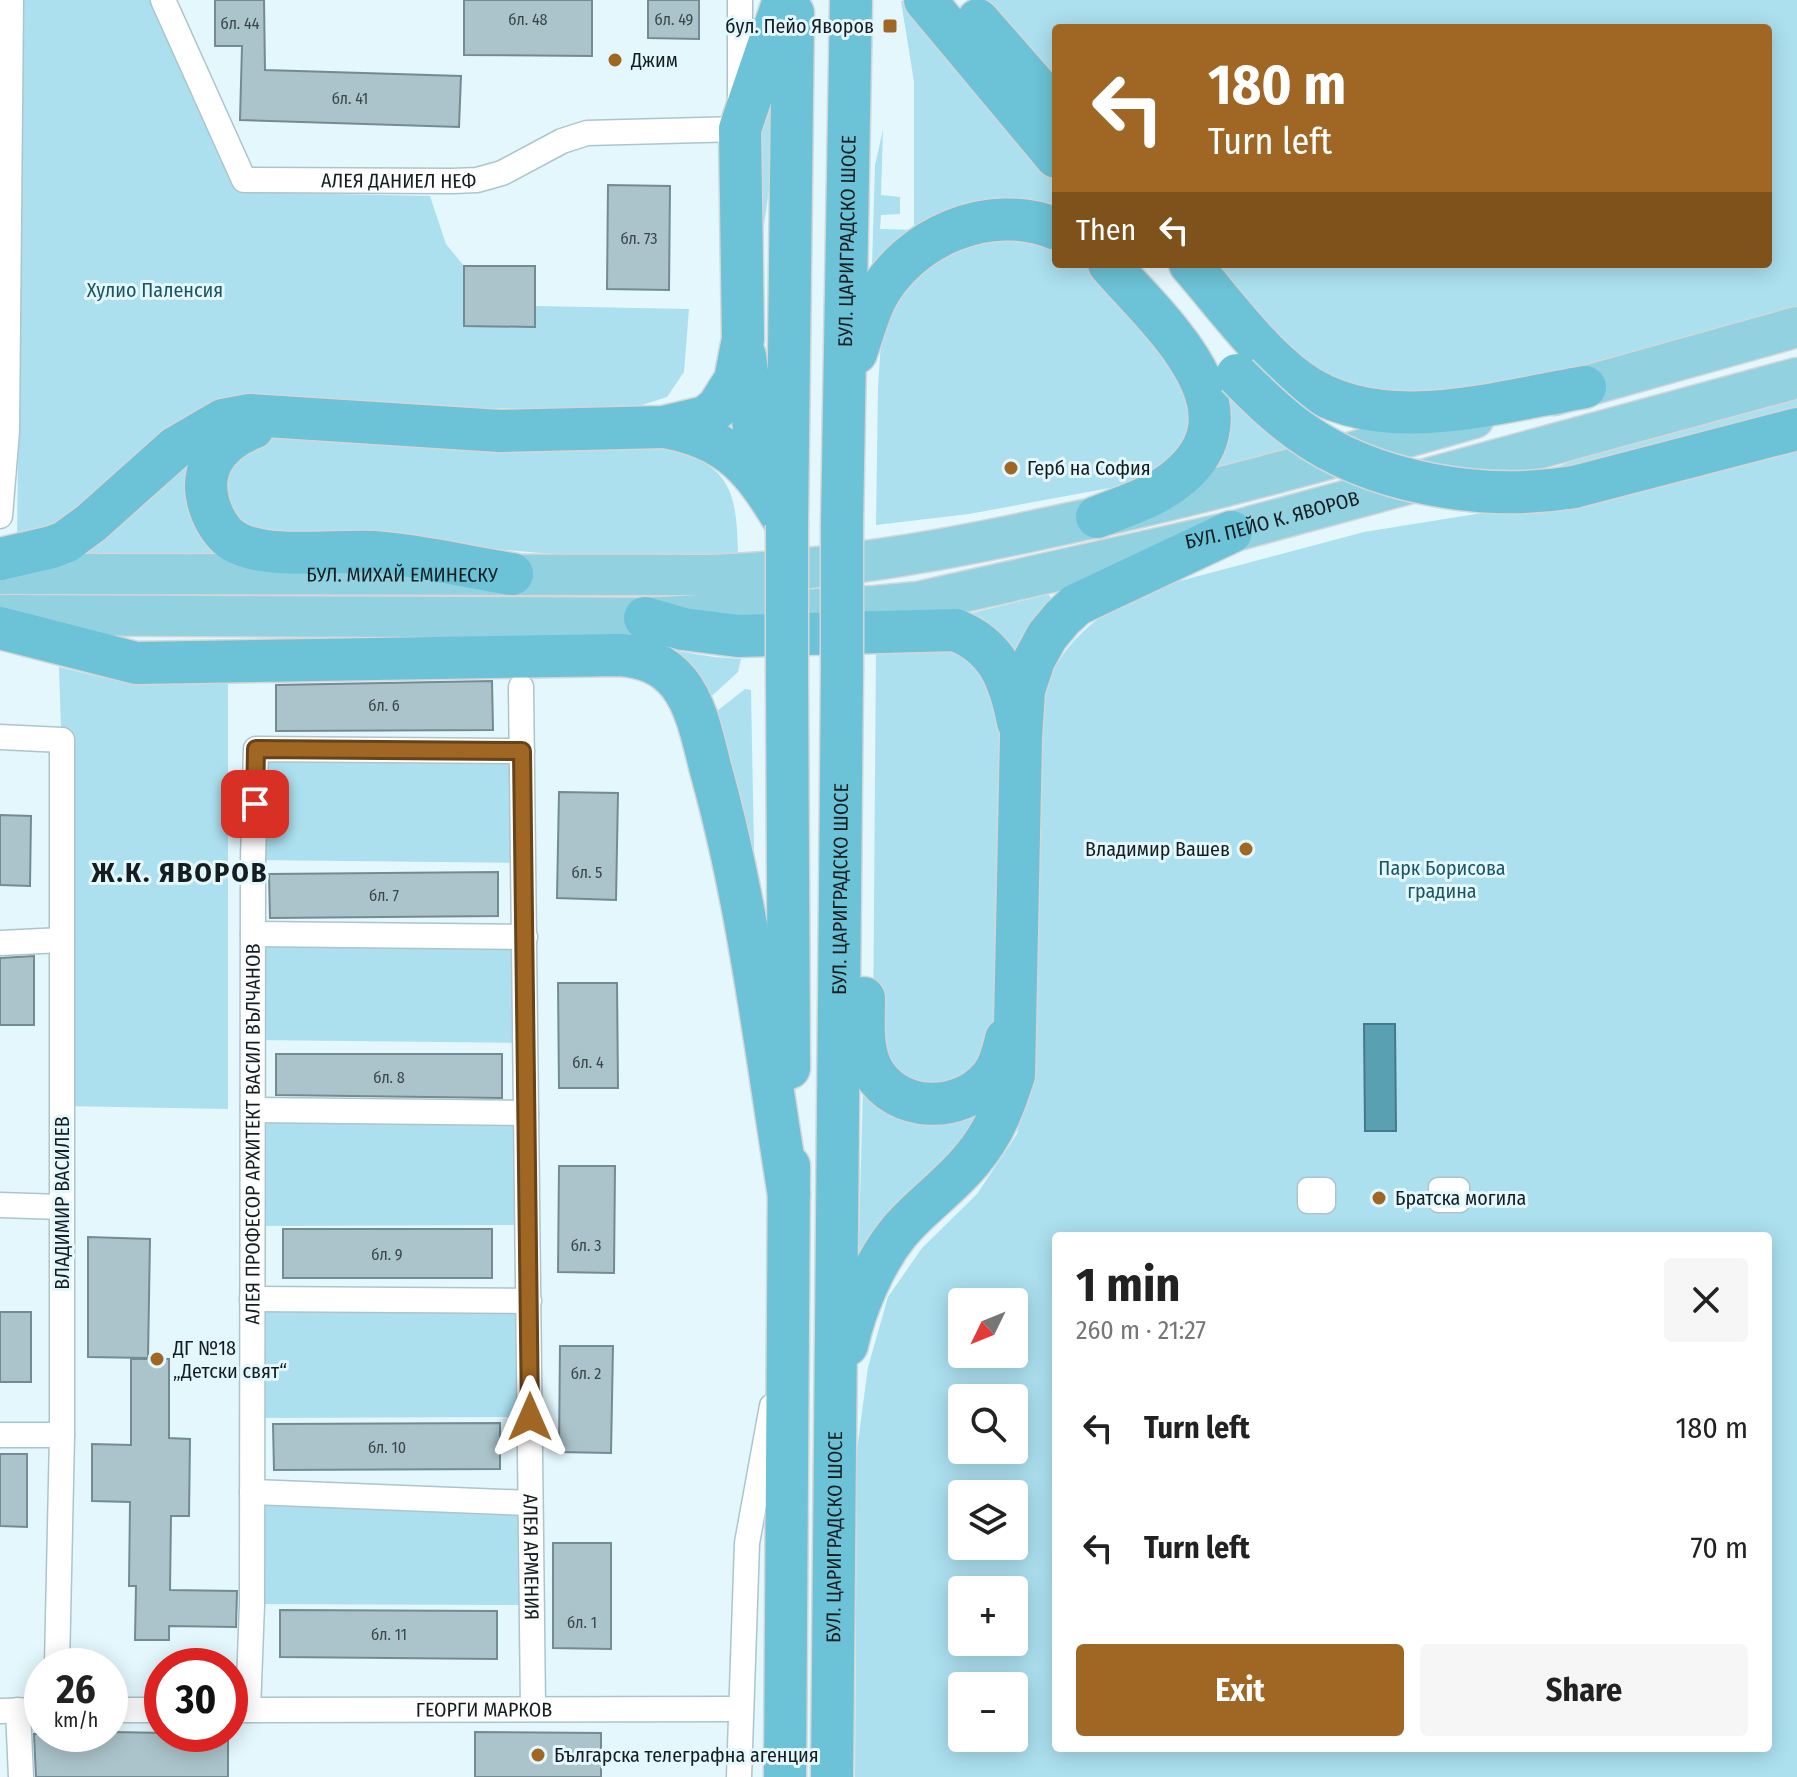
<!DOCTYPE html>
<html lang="en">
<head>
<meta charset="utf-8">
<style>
	body { margin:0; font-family:"Fira Sans Condensed",sans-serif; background:#f6f6f6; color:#222; height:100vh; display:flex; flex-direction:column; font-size:30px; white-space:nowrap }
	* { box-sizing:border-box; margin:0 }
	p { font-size:26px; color:#767676 }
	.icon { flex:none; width:44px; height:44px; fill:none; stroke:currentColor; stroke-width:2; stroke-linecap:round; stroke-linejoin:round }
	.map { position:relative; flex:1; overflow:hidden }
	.side { position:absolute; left:1052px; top:1232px; width:720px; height:520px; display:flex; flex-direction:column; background:#fff; border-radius:8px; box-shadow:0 4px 20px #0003 }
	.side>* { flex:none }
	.hud { position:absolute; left:1052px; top:24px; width:720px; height:244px; border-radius:8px; box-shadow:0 4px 20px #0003; background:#9f6723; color:#fff; overflow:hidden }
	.needle { width:52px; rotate:227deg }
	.tools { position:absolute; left:948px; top:1288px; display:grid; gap:16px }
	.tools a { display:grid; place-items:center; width:80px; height:80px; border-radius:8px; background:#fff; box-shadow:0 4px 20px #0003; font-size:40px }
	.speed { position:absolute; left:24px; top:1648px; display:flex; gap:16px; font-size:40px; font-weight:700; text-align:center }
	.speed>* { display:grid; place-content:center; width:104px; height:104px; border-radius:50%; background:#fff; box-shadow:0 4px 20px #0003; line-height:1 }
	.speed small { font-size:20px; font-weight:400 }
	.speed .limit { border:12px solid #d22; background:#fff; color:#111 }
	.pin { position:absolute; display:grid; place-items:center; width:68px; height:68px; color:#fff; margin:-34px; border-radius:16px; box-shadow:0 4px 12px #0006 }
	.me { position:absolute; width:88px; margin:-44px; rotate:0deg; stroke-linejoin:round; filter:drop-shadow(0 0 6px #0008) }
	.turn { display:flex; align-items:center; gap:28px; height:168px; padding:0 24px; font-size:36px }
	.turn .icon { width:104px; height:104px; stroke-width:2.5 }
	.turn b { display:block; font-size:56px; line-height:68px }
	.then { display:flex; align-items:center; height:76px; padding:0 24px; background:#0003; gap:16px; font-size:30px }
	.round { display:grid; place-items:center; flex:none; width:84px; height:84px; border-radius:8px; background:#f6f6f6 }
	.head { display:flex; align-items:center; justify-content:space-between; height:136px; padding:0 24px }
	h1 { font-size:48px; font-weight:700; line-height:60px }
	.button { display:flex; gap:16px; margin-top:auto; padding:16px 24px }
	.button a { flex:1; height:92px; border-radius:8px; background:#9f6723; color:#fff; font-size:32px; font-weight:700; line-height:92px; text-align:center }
	.button a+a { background:#f6f6f6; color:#222 }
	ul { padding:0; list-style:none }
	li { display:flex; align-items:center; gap:24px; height:120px; padding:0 24px }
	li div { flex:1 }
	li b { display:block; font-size:30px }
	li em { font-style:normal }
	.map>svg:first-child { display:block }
	.green { fill:#ace0ef; fill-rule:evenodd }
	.water { fill:#5aa0b3; stroke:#457987; stroke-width:2 }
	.building { fill:#abc4cb; stroke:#738b92; stroke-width:2 }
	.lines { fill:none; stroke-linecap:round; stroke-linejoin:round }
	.pedestrian-casing { stroke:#acc5cc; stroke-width:21 }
	.minor-casing { stroke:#acc5cc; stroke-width:27 }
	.primary-casing { stroke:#d5d6d7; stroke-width:43 }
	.trunk-casing { stroke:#d5d6d7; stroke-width:45 }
	.pedestrian { stroke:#fff; stroke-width:18 }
	.minor { stroke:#fff; stroke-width:24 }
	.primary { stroke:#91d1e0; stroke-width:40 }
	.trunk { stroke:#6cc2d6; stroke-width:42 }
	.trunk-bridge-casing { stroke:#d5d6d7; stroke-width:45; stroke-linecap:butt }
	.trunk-bridge { stroke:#6cc2d6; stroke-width:42 }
	.route-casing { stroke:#674317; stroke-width:20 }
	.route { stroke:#9f6723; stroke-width:14 }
	.poi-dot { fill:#9f6723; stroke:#e3f7fd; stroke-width:3 }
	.labels { text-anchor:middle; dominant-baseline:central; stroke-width:6; stroke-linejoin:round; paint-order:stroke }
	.number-label { font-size:16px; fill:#3a484b }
	.poi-label { font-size:20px; fill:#141e20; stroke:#e3f7fd; text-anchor:start }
	.street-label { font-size:20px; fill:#141e20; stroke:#e3f7fd }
	.park-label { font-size:20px; fill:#1a5563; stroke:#e3f7fd }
	.district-label { font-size:28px; font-weight:bold; letter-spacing:2px; fill:#141e20; stroke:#e3f7fd }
</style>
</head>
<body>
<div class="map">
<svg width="1797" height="1777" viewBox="0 0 1797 1777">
	<rect width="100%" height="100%" fill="#e3f7fd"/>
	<g class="green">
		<path d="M 23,0 L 151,0 L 243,192 L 430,196 L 446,244 L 464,266 L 464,326 L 534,327 L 535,306 L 689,309 L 684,372 L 667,397 L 636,407 L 452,409 L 262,399 L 84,513 L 17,541 Z"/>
		<path d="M 983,0 L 1797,0 L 1797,309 L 1485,391 L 1399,402 L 1304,368 L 1211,264 L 1768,264 L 1768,28 L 1056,28 L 1056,84 Z"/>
		<path d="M 901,1 L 905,1 L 1056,180 L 1056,213 L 872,266 L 875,165 L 883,130 L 881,195 L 900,197 L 900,214 L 881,215 L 880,229 L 914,230 L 914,82 Z"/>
		<path d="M 774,75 L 775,148 L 764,225 L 754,225 L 754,141 Z"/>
		<path d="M 982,237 L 1056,246 L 1056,264 L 1086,264 L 1096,272 L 1185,377 L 1190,444 L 1137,483 L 969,514 L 876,525 L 878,387 L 882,326 L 920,267 Z"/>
		<path d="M 1127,264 L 1244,402 L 1297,446 L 1209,472 L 1213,457 Z"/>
		<path d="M 1797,397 L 1797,414 L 1604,467 L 1557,467 L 1597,450 Z"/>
		<path d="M 253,435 L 654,444 C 729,464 737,483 738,559 L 566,555 L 237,528 L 220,474 Z"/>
		<path d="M 1797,444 L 1797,1777 L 855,1777 L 857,1450 L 868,1367 L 888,1297 L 922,1248 L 977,1194 L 1017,1134 L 1028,1081 L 1042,697 C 1061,642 1093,619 1142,591 L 1364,532 L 1538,504 ZM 1056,1236 L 1768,1236 L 1768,1748 L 1056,1748 ZM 962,1302 L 1014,1302 L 1014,1354 L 962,1354 ZM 962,1398 L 1014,1398 L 1014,1450 L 962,1450 ZM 962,1494 L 1014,1494 L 1014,1546 L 962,1546 ZM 962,1590 L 1014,1590 L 1014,1642 L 962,1642 ZM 962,1686 L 1014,1686 L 1014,1738 L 962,1738 Z"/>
		<path d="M 188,455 L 217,554 L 201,557 L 70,555 Z"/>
		<path d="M 1046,595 L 1049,595 L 1053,601 L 1019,657 L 967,614 Z"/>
		<path d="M 646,646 L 714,657 L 741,659 L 738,672 L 703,704 Z"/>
		<path d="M 876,648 L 957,649 L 977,663 L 998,716 L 1001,758 L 997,1019 L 992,1050 L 957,1085 L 906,1084 L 873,1038 Z"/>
		<path d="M 59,667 L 105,678 L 228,675 L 228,1109 L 62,1106 L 62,761 Z"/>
		<path d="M 745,689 L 751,690 L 754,851 L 768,978 L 708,718 Z"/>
		<path d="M 256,749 L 522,751 L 524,863 L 253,860 Z"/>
		<path d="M 253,934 L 525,937 L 525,1043 L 253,1040 Z"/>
		<path d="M 863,1088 L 987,1108 L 858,1271 Z"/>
		<path d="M 253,1110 L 526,1113 L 527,1225 L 253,1226 Z"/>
		<path d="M 252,1299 L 529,1301 L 530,1417 L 252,1418 Z"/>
		<path d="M 252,1492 L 530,1503 L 531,1605 L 252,1604 Z"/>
	</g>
	<path class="water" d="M 1364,1024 L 1395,1024 L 1396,1131 L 1365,1131 Z"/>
	<g class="building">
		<path d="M 215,0 L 264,0 L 265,70 L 461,76 L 459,127 L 240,120 L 242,46 L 215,46 Z"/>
		<path d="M 464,0 L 592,0 L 592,56 L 464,55 Z"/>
		<path d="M 648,0 L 699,0 L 699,39 L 648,38 Z"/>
		<path d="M 608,185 L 670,186 L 669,290 L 607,289 Z"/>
		<path d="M 464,266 L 535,266 L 535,327 L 464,326 Z"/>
		<path d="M 492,681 L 493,730 L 276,731 L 276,685 Z"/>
		<path d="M 559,792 L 618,793 L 616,900 L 557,898 Z"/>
		<path d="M 0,815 L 31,816 L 30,886 L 0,885 Z"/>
		<path d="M 498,872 L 498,916 L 270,918 L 269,874 Z"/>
		<path d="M 34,956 L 34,1025 L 0,1025 L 0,958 Z"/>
		<path d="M 558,983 L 617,983 L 618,1088 L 559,1088 Z"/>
		<path d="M 276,1054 L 502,1054 L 502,1098 L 276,1095 Z"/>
		<path d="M 559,1166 L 615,1166 L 614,1273 L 558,1272 Z"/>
		<rect x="283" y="1229" width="209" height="49"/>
		<path d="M 88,1237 L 150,1239 L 148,1358 L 88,1357 Z"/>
		<rect x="0" y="1312" width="31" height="70"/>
		<path d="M 560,1346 L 613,1346 L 611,1453 L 559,1452 Z"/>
		<path d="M 131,1359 L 169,1359 L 169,1438 L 190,1439 L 189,1516 L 171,1516 L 170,1590 L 237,1591 L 236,1627 L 169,1626 L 169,1640 L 135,1640 L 136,1586 L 129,1586 L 130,1502 L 92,1501 L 92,1444 L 131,1445 Z"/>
		<path d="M 500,1423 L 500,1469 L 274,1470 L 273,1424 Z"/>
		<path d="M 0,1454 L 27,1454 L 27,1527 L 0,1526 Z"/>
		<path d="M 553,1543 L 611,1543 L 611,1649 L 553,1648 Z"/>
		<path d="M 280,1610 L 497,1611 L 497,1659 L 280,1657 Z"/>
		<path d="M 110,1732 L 228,1734 L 228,1777 L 36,1777 L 34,1734 Z"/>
		<path d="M 475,1732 L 601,1733 L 601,1777 L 475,1777 Z"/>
	</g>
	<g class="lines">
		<g class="pedestrian-casing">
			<g id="pedestrian">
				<rect x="1307" y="1187" width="19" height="17"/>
				<rect x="1438" y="1187" width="22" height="16"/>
			</g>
		</g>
		<g class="minor-casing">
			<g id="minor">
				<path id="s1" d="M 163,0 L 244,180 L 453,181 L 477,180 L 502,173 L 562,141 L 587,133 L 740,129 L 740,0"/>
				<path d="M 0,516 L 7,431 L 11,0"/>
				<path id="s2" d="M 521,687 L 533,1708"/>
				<path d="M 0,737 L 62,740 L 62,1435 L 57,1666"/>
				<path d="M 253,934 L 525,937"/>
				<path d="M 0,943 L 62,940"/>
				<path d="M 253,1110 L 526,1113"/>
				<path d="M 0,1205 L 61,1207"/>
				<path d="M 252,1299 L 529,1301"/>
				<path d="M 0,1435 L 62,1435"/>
				<path d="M 252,1492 L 530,1503"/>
				<path d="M 18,1710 L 21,1777"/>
				<path d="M 110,1710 L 162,1710"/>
				<path id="s3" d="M 230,1710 L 740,1709"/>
				<path id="s4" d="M 248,1710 L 252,1604 L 253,860 L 256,749 L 522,751"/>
				<path d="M 0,1711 L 42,1710"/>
				<path d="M 739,1777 L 747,1543 L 772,1406"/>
			</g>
		</g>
		<g class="primary-casing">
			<g id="primary">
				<path d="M 1554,395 L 1797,327"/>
				<path id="s5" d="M 0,574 L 710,575 C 826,571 938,552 1051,527 C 1194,497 1334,458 1474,418"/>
				<path id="s6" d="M 0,615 L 645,618 L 876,606 L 918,602 L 1231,532 L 1797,378"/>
			</g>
		</g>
		<g class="trunk-casing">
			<g id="trunk">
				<path d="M 925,0 L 1056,157"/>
				<path d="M 978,20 L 1056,109"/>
				<path d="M 1190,264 C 1224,303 1257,350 1299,381 C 1379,439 1495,402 1585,387"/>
				<path d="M 856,353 C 862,336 867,317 875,300 C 907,237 990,201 1056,229"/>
				<path d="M 745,356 L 761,483"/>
				<path d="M 665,427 C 732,439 754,470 787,525"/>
				<path d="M 253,428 C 214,443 196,474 212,513 C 218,527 227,539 240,544 C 273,559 336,550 374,552 C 420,555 467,567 512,574"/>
				<path d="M 1574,487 L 1797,429"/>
				<path d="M 1097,517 C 1122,507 1152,498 1174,481 C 1266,411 1157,320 1109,264"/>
				<path d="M 787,525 L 793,13"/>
				<path id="s7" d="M 842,525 L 851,0"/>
				<path d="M 0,559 L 52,547 L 65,542 L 91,523 L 175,448 L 223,420 L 250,415 L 500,431 L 664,427 L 706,417 L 718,407 L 735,380 L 743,339 L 740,129 L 784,0"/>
				<path d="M 645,618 L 683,629 L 738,636 L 955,630 C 998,646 1010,681 1018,722"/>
				<path d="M 0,628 L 136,663 L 620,655 C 643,657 663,663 679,683 C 698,707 704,745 712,774 C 750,911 766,1055 789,1195"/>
				<path d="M 787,672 L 789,1068"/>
				<path d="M 864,998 C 864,1022 861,1050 873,1071 C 897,1113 960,1114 990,1078 C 999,1068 1003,1052 1006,1039"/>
				<path d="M 847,1345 C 855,1308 874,1263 898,1233 C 920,1206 951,1186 973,1158 C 994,1133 1004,1106 1014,1075 L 1021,737 L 1024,690 L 1034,660 L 1047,636 L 1062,618 L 1076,605 L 1231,532"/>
				<path d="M 785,1777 L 789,1166"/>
				<path id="s8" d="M 832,1777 L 842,672"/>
			</g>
		</g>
		<use href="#pedestrian" class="pedestrian"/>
		<use href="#minor" class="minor"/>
		<use href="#primary" class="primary"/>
		<use href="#trunk" class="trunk"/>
		<g class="trunk-bridge-casing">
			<g id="trunk-bridge">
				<path d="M 1237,375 C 1256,394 1275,413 1297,429 C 1371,484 1485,502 1574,487"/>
				<path d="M 842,525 L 842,672"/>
				<path d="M 787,672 L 787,525"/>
			</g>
		</g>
		<use href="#trunk-bridge" class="trunk-bridge"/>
	</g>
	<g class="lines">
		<g class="route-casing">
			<path id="route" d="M 255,804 L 256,749 L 522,751 L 530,1417"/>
		</g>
		<use href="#route" class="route"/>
	</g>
	<g class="poi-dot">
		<rect x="882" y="18" width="16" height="16" rx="4"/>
		<circle cx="615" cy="60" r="8"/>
		<circle cx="1011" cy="468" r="8"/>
		<circle cx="1246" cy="849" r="8"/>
		<circle cx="1379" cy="1198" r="8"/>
		<circle cx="157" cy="1359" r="8"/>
		<circle cx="538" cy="1755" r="8"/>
	</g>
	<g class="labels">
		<g class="number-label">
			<text x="528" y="19">бл. 48</text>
			<text x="674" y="19">бл. 49</text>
			<text x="240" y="23">бл. 44</text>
			<text x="350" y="98">бл. 41</text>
			<text x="639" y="238">бл. 73</text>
			<text x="384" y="705">бл. 6</text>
			<text x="587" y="872">бл. 5</text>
			<text x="384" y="895">бл. 7</text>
			<text x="588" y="1062">бл. 4</text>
			<text x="389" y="1077">бл. 8</text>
			<text x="586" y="1245">бл. 3</text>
			<text x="387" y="1254">бл. 9</text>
			<text x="586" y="1373">бл. 2</text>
			<text x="387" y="1447">бл. 10</text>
			<text x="582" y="1622">бл. 1</text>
			<text x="389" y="1634">бл. 11</text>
		</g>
		<g class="poi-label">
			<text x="874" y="26" text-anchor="end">бул. Пейо Яворов</text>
			<text x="631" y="60">Джим</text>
			<text x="1027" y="468">Герб на София</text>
			<text x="1230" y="849" text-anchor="end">Владимир Вашев</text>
			<text x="1395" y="1198">Братска могила</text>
			<text x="173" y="1348">ДГ №18<tspan x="173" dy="23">„Детски свят“</tspan></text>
			<text x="554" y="1755">Българска телеграфна агенция</text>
		</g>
		<g class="street-label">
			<text stroke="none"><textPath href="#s1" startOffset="352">АЛЕЯ ДАНИЕЛ НЕФ</textPath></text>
			<text stroke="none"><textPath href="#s7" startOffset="284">БУЛ. ЦАРИГРАДСКО ШОСЕ</textPath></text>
			<text stroke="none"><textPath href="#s6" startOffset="1282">БУЛ. ПЕЙО К. ЯВОРОВ</textPath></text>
			<text stroke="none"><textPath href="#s5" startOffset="402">БУЛ. МИХАЙ ЕМИНЕСКУ</textPath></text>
			<text stroke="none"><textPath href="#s8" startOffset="888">БУЛ. ЦАРИГРАДСКО ШОСЕ</textPath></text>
			<text stroke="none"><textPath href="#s4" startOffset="576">АЛЕЯ ПРОФЕСОР АРХИТЕКТ ВАСИЛ ВЪЛЧАНОВ</textPath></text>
			<text transform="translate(62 1203) rotate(-90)">ВЛАДИМИР ВАСИЛЕВ</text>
			<text stroke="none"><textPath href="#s8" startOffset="240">БУЛ. ЦАРИГРАДСКО ШОСЕ</textPath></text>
			<text stroke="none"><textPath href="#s2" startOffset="870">АЛЕЯ АРМЕНИЯ</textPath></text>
			<text stroke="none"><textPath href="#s3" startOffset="254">ГЕОРГИ МАРКОВ</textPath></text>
		</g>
		<g class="park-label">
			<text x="155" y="290">Хулио Паленсия</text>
			<text x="1442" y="868">Парк Борисова<tspan x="1442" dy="23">градина</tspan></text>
		</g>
		<g class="district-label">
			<text x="180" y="872">Ж.К. ЯВОРОВ</text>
		</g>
	</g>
</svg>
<div class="tools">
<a><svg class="needle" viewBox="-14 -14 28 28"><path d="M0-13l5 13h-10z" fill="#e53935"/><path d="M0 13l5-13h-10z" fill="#767676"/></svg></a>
<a><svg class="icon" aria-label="search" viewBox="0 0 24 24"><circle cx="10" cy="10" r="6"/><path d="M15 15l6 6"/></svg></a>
<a><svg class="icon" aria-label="layers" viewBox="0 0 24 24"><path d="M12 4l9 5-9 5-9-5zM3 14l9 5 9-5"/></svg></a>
<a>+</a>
<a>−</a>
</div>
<div class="speed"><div>26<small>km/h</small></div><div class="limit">30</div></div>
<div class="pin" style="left:255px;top:804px;background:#d93025"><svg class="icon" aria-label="arrive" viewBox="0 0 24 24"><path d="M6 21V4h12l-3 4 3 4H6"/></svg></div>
<svg class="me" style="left:530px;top:1417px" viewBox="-20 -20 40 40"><path d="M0-17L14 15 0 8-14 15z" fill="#9f6723" stroke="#fff" stroke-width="4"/></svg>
<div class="hud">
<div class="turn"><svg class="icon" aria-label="left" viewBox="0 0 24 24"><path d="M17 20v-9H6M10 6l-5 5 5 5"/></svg><div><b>180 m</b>Turn left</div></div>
<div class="then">Then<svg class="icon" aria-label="left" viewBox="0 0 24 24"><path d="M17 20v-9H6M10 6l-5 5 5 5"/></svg></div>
</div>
<section class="side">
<div class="head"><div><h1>1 min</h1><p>260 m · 21:27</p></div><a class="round"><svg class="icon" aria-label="close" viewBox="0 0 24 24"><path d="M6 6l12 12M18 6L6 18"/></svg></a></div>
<ul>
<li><svg class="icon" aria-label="left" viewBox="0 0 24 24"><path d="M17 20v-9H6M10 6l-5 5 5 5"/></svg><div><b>Turn left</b></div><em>180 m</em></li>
<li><svg class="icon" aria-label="left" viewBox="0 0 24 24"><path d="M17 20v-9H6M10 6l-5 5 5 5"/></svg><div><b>Turn left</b></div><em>70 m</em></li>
</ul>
<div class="button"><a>Exit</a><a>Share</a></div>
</section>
</div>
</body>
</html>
